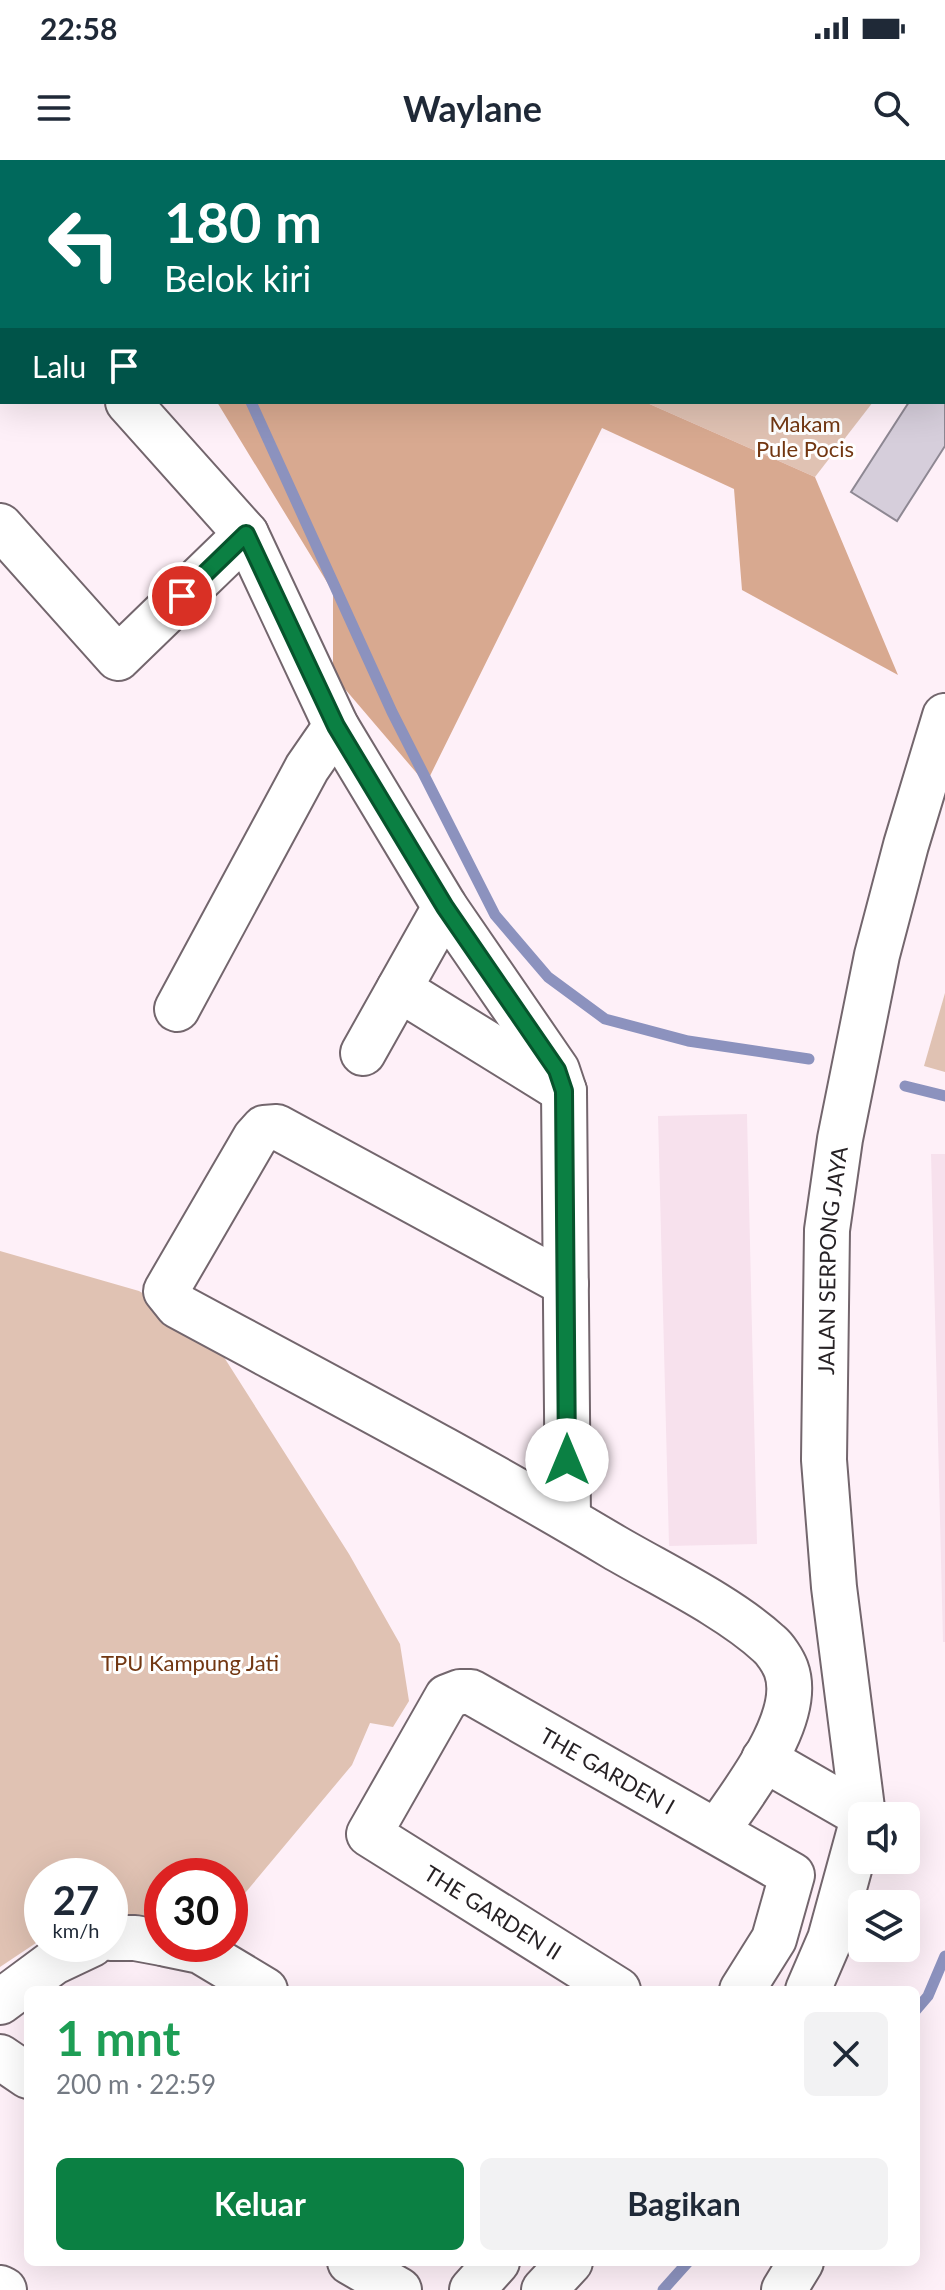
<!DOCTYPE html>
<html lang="id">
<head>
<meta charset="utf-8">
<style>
	body { margin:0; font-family:Lato,sans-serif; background:#f2f2f3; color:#1f2937; height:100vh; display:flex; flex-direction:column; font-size:30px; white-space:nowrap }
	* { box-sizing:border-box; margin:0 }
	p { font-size:26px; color:#747a83 }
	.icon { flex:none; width:44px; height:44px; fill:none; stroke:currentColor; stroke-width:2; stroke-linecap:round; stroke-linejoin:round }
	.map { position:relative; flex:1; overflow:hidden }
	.panel { position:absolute; left:24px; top:1826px; width:896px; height:280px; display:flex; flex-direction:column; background:#fff; border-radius:12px; box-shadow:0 8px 32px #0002 }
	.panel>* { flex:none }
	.top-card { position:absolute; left:0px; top:0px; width:946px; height:244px; box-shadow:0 8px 32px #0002; background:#00695c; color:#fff; overflow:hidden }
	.controls { position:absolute; left:848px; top:1642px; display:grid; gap:16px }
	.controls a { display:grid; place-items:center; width:72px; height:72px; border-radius:12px; background:#fff; box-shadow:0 8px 32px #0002; font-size:40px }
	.speed { position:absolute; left:24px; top:1698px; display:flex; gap:16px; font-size:40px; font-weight:700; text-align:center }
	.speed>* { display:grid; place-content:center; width:104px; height:104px; border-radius:50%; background:#fff; box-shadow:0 8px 32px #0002; line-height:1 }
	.speed small { font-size:20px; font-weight:400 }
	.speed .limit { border:12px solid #d22; background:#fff; color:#111 }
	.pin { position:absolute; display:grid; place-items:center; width:68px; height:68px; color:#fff; margin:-34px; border:4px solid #fff; border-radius:50%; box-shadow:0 2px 8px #0007 }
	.me { position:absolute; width:88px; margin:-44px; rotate:0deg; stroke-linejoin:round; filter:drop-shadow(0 0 6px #0008) }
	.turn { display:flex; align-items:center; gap:28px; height:168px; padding:0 32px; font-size:36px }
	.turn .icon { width:104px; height:104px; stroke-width:2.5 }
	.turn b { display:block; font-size:56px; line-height:68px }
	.then { display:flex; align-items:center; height:76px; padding:0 32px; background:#0003; gap:16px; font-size:30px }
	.round { display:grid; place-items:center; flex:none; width:84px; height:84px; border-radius:12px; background:#f2f2f3 }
	.head { display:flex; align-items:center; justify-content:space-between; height:136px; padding:0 32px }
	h1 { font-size:48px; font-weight:700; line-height:60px; color:#1e9e55 }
	.primary-button { display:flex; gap:16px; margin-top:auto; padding:16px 32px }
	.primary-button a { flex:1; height:92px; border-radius:12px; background:#0b8043; color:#fff; font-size:32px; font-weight:700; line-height:92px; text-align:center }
	.primary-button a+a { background:#f2f2f3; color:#1f2937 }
	.status { display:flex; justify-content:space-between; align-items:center; height:56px; padding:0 40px; background:#fff; direction:ltr }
	.status svg { height:22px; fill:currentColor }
	header { display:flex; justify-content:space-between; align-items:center; height:104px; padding:0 32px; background:#fff; font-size:36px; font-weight:700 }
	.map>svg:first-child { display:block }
	.built { fill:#f7e1ed }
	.green { fill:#e0c2b3 }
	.forest { fill:#d8a990 }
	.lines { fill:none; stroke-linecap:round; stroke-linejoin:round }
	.stream { stroke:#8c92be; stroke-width:11 }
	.building { fill:#d6cedb; stroke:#8e8893; stroke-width:2 }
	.minor-casing { stroke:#73666d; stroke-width:48 }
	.minor { stroke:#fff; stroke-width:44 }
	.route-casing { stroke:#07532c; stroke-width:20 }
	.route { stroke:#0b8043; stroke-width:14 }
	.labels { text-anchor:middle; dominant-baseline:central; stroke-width:6; stroke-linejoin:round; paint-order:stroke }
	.park-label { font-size:22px; fill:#723712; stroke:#fff }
	.street-label { font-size:22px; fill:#272225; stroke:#fff }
</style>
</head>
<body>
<div class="status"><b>22:58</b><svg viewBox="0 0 49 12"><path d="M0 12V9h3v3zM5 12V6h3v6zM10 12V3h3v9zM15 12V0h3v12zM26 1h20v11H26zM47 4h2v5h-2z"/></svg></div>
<header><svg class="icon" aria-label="menu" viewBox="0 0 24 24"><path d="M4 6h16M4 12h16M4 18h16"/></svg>Waylane<svg class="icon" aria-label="search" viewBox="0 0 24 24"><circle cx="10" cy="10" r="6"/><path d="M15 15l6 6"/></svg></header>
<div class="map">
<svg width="945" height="2130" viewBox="0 0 945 2130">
	<rect width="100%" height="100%" fill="#fef0f8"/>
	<g class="built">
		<path d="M 747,954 L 757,1384 L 669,1386 L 658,956 Z"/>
		<path d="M 931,994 L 945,994 L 945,1482 L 943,1482 Z"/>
	</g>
	<g class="green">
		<path d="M 328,0 L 945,0 L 945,149 L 944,2 L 328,2 Z"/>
		<path d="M 645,242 L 873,242 L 815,317 Z"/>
		<path d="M 945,833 L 945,912 L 924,906 Z"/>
		<path d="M 0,1091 L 139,1131 L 208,1172 L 349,1394 L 400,1484 L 409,1541 L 393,1567 L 370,1563 L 352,1605 L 230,1751 L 230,1716 L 162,1716 L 162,1763 L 110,1768 L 110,1716 L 42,1716 L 42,1779 L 0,1807 Z"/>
	</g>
	<g class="forest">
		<path d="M 0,0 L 328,0 L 2,2 L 0,111 Z"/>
		<path d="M 217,242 L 645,242 L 815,317 L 898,515 L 742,430 L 734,329 L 602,268 L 426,624 L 333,515 L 333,432 Z"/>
	</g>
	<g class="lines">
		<g class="stream">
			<path d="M 0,95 L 2,95"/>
			<path d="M 251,242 L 392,552 L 495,755 L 548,817 L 605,859 L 688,881 L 809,899"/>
			<path d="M 905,926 L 945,936"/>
			<path d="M 916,1850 L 928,1836 L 945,1796"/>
			<path d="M 663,2130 L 688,2102"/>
		</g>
	</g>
	<path class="building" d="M 945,185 L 945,286 L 897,361 L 851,332 L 909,242 L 944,242 Z"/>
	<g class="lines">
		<g class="minor-casing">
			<g id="minor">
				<path d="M 0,153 L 2,151"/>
				<path d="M 128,242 L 246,374 L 336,566 L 445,747 L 557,910 L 564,931 L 568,1359"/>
				<path d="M 0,366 L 118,498 L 246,374"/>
				<path d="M 399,829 L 564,931"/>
				<path d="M 177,849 L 307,608 L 336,566"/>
				<path d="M 363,893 L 445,747"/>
				<path d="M 566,1124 L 277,967 L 264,968 L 255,978 L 166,1131 L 178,1146 C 324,1225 472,1302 614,1387 C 662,1415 729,1447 769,1484 C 775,1489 783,1501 786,1509 C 804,1558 743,1632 717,1671"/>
				<path d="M 764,1599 L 863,1656"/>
				<path id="s1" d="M 863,1656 L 834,1427 L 824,1300 L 827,1070 L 840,979 L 877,795 L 906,685 L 945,556"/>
				<path d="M 110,1778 L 135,1778 L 162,1783"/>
				<path d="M 166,1784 L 200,1791 L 265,1830"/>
				<path id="s2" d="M 618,1830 L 369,1674 L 447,1537 L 460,1532 L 471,1532 L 792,1715 L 774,1779 L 742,1830"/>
				<path d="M 808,1830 L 830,1779 L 862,1662"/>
				<path d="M 0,1842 L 54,1802 L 92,1784"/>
				<path d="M 0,1897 L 28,1916"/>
				<path d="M 350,2102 L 399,2130"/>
				<path d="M 0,2128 L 4,2130"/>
				<path d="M 472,2130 L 497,2102"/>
				<path d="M 544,2130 L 570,2102"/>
				<path d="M 784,2130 L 801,2102"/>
			</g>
		</g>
		<use href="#minor" class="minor"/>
	</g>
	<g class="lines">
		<g class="route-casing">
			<path id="route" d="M 182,436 L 246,374 L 336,566 L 445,747 L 557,910 L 564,931 L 567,1300"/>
		</g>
		<use href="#route" class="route"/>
	</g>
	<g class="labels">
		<g class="park-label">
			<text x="805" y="263">Makam<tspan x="805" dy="25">Pule Pocis</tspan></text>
			<text x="190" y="1502">TPU Kampung Jati</text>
		</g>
		<g class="street-label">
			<text stroke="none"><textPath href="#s1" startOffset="558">JALAN SERPONG JAYA</textPath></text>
			<text stroke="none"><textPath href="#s2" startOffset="634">THE GARDEN I</textPath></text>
			<text transform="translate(493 1752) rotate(32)">THE GARDEN II</text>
		</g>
	</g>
</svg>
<div class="controls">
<a><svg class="icon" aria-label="sound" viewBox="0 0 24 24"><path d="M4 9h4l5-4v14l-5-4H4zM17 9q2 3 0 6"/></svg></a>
<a><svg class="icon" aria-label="layers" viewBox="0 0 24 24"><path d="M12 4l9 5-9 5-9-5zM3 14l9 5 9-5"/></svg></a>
</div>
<div class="speed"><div>27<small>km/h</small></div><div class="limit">30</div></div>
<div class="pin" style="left:182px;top:436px;background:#d93025"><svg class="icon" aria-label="arrive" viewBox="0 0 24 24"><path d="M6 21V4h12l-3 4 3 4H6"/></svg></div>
<svg class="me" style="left:567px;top:1300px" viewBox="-20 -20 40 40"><circle r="19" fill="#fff"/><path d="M0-13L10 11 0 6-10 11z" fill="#0b8043"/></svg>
<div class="top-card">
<div class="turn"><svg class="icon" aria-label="left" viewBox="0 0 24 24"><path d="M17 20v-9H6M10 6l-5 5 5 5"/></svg><div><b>180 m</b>Belok kiri</div></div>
<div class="then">Lalu<svg class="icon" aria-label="arrive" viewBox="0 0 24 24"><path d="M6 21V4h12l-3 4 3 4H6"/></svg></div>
</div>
<section class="panel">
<div class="head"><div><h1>1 mnt</h1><p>200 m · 22:59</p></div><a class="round"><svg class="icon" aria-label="close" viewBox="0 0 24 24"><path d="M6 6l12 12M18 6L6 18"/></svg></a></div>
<div class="primary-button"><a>Keluar</a><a>Bagikan</a></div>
</section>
</div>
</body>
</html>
